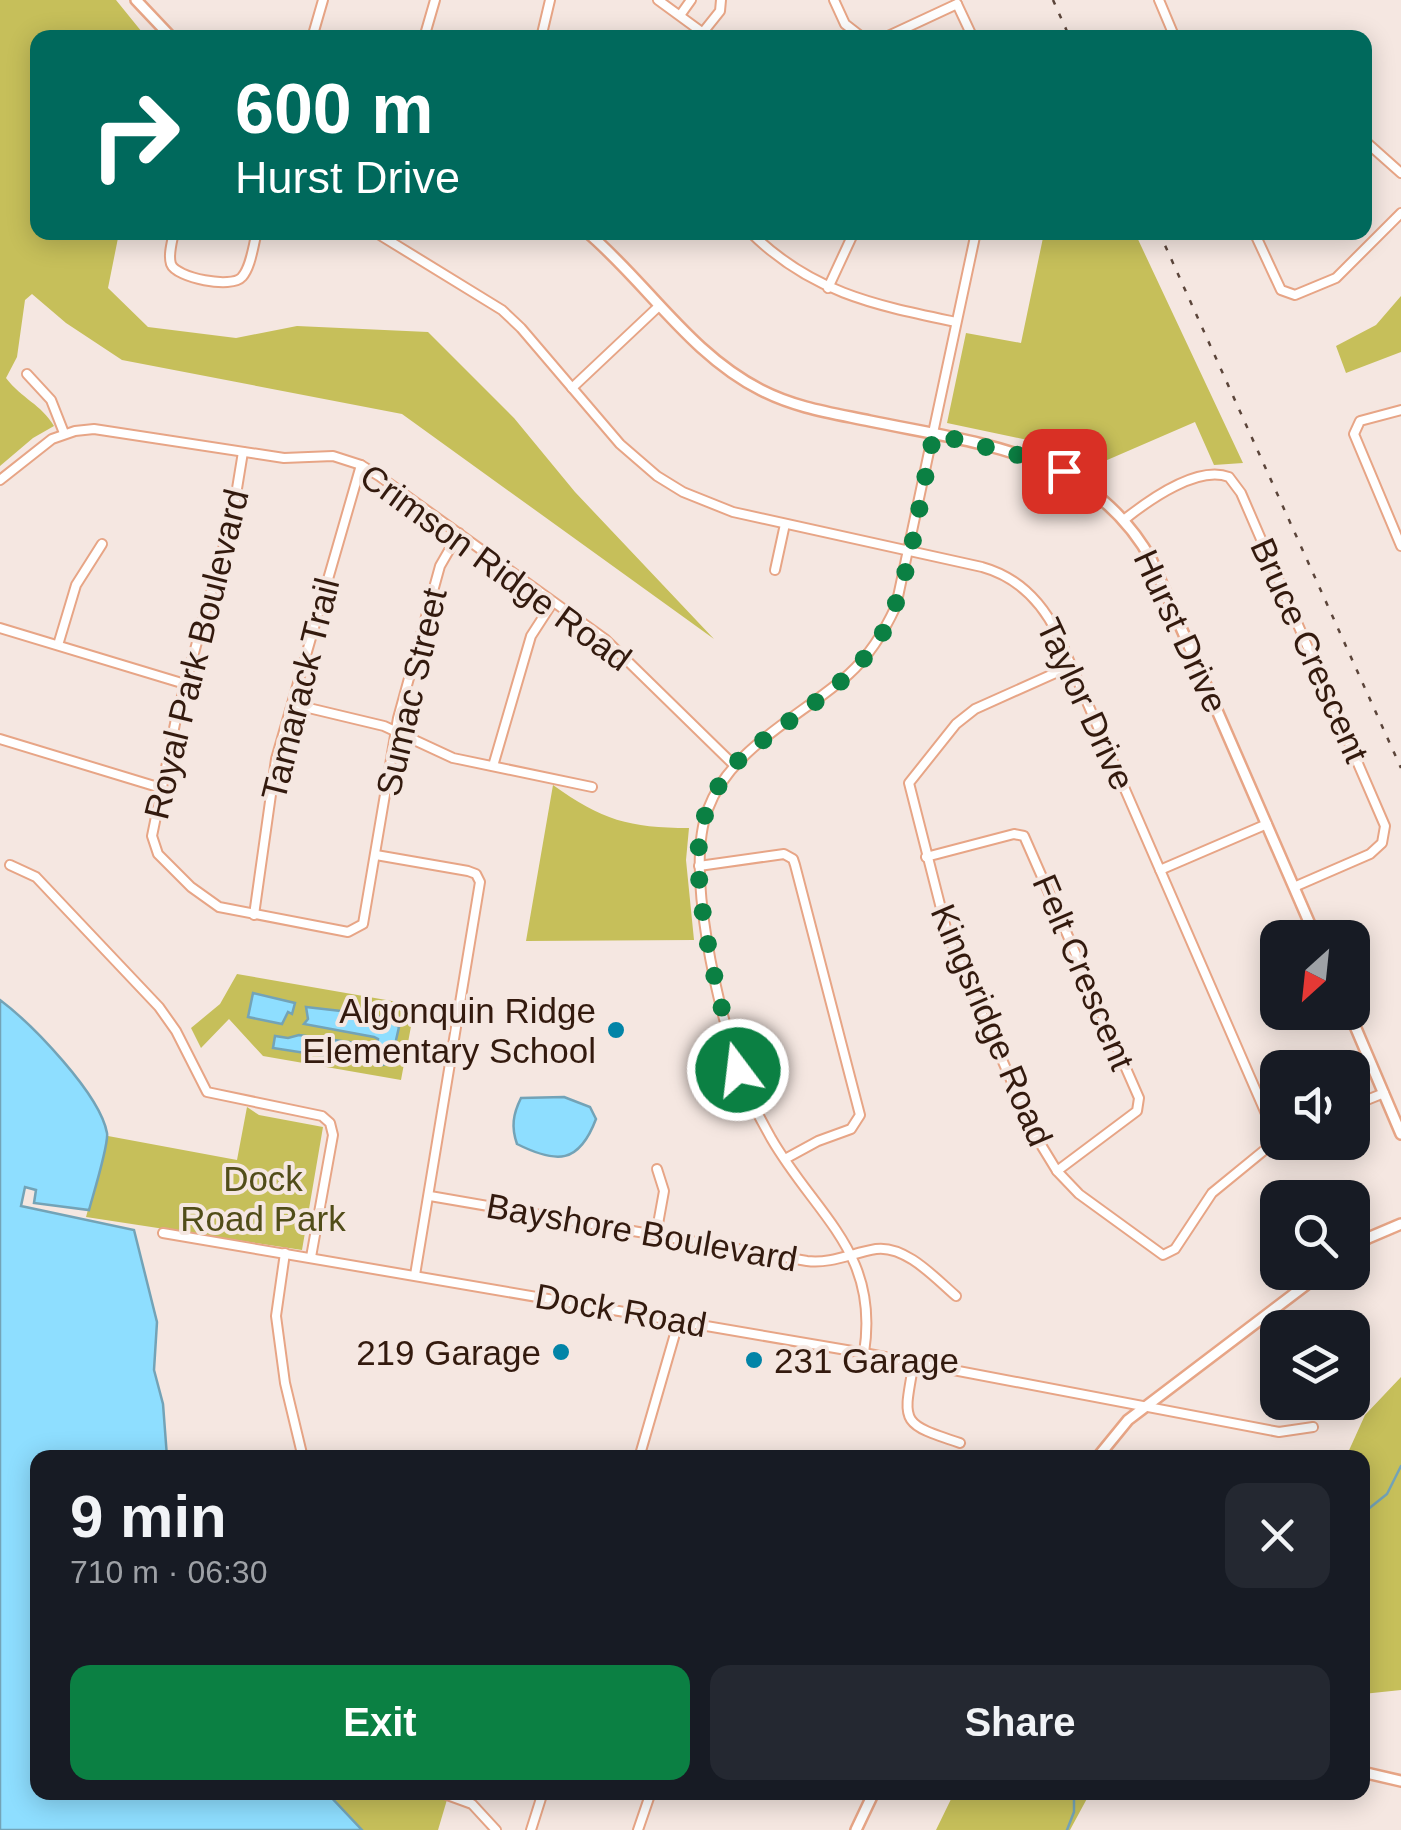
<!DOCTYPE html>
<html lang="en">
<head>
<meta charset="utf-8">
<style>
	body { margin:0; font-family:Arial,sans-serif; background:#242831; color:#f1f3f6; height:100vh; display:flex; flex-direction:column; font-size:38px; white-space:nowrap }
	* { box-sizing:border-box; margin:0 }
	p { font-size:32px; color:#9ea1a6 }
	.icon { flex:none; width:55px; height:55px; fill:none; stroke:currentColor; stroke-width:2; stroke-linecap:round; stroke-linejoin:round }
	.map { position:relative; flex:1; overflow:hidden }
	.side { position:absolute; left:30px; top:1450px; width:1340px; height:350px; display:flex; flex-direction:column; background:#171b24; border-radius:20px; box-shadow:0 5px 25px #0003 }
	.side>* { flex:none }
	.hud { position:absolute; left:30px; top:30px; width:1342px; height:210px; border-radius:20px; box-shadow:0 5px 25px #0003; background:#00695c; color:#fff; overflow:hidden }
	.needle { width:65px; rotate:207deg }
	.buttons { position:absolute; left:1260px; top:920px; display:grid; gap:20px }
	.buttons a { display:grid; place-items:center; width:110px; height:110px; border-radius:20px; background:#171b24; box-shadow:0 5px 25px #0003; font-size:50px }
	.pin { position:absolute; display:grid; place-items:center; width:85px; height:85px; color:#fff; margin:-42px; border-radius:20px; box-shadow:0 5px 15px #0006 }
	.me { position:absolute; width:110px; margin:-55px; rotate:345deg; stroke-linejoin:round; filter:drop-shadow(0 0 8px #0008) }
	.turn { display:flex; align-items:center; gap:35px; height:210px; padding:0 40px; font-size:45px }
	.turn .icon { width:130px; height:130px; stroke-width:2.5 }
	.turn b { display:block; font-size:70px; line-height:85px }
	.round { display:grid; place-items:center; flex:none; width:105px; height:105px; border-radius:20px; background:#242831 }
	.overview { display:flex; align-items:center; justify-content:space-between; height:170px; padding:0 40px }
	h1 { font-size:60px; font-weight:600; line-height:75px }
	.primary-button { display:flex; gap:20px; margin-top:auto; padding:20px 40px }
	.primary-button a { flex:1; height:115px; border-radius:20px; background:#0b8043; color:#fff; font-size:40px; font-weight:600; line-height:115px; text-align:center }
	.primary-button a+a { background:#242831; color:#f1f3f6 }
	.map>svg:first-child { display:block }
	.green { fill:#c6bf5a }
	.water { fill:#8edeff; stroke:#73a3b7; stroke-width:2.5 }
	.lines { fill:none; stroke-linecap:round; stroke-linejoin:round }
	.stream { stroke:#73a3b7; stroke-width:2.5 }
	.minor-casing { stroke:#e7a586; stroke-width:12 }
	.tertiary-casing { stroke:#e7a586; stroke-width:14 }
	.minor { stroke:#fff; stroke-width:8 }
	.tertiary { stroke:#fff; stroke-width:9 }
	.rail { stroke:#5b453a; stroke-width:2.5; stroke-dasharray:5 10; stroke-linecap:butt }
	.route { stroke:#0b8043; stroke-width:18; stroke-dasharray:0 32.4 }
	.poi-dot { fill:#0284a7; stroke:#f5e7e1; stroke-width:4 }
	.labels { text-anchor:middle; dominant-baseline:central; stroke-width:8; stroke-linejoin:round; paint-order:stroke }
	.street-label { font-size:35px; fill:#331a0e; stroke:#f5e7e1 }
	.poi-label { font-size:35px; fill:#331a0e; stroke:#f5e7e1; text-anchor:end }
	.park-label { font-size:35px; fill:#514d19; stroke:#f5e7e1 }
</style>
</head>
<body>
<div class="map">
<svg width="1401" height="1830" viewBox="0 0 1401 1830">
	<rect width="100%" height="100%" fill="#f5e7e1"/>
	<g class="green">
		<path d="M 0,0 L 116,0 L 146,37 L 38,38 L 38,232 L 119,233 L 108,288 L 148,327 L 236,338 L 297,326 L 428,332 L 514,418 L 575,492 L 714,639 L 402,414 L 122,360 L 66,323 L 32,294 L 25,300 L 17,357 L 6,378 C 22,399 41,404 54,426 L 33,438 L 0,466 Z"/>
		<path d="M 1044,233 L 1135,233 L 1243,463 L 1214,465 L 1195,422 L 1091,467 L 1037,442 L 947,423 L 966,333 L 1021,343 Z"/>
		<path d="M 1401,296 L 1401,352 L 1346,373 L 1336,346 L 1376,325 Z"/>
		<path d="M 553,785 C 602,820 629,828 689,828 L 686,860 L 694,940 L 526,941 Z"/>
		<path d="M 237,974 L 415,1005 L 401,1080 L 263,1056 L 229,1019 L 201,1048 L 191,1028 L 220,1004 Z"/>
		<path d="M 247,1107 L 259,1115 L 323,1127 L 302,1250 L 86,1217 L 108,1136 L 237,1160 Z"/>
		<path d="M 1401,1377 L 1401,1690 L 1363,1694 L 1362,1458 L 1346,1457 L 1365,1415 Z"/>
		<path d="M 327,1793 L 449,1793 L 438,1830 L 362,1830 Z"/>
		<path d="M 954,1793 L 954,1792 L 1090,1793 L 1070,1830 L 936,1830 Z"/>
	</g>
	<g class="water">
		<path d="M 253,993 L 295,1003 L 292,1014 L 288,1012 L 282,1024 L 248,1017 Z"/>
		<path d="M 0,1000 C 32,1024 100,1094 107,1133 C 109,1144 93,1195 89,1210 L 34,1203 L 36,1190 L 25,1187 L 21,1206 L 134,1230 L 157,1322 L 154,1370 L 163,1404 L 167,1457 L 38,1458 L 38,1792 L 327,1793 L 362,1830 L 0,1830 Z"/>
		<path d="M 306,1007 L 376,1015 L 399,1027 L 391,1062 L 383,1065 L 273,1048 L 275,1036 L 288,1038 L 299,1035 L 377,1046 L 378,1039 L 374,1037 L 304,1024 L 308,1019 Z"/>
		<path d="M 564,1097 L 590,1107 L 596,1119 C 579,1164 557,1164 517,1144 C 511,1127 513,1114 521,1098 Z"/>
	</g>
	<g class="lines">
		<g class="stream">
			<path d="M 1362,1514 L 1387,1494 L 1401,1466"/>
			<path d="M 1067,1830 L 1074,1812 L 1074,1792"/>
		</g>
		<g class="minor-casing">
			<g id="minor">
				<path d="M 658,0 L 710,38"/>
				<path d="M 834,0 L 845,24 L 863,38"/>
				<path d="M 1159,0 L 1175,38"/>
				<path d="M 957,4 L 973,38"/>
				<path d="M 681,14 L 691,0"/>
				<path d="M 704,31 L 720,11 L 721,0"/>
				<path d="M 312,38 L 323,0"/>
				<path d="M 424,38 L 435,0"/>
				<path d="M 541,38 L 550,0"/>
				<path d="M 884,38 L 957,4"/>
				<path d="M 1365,141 L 1401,173"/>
				<path d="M 174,232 C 172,242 168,255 171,264 C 176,278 232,289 242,277 C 251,267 253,246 257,232"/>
				<path d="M 375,232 L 502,310 L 521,328 L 620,444 L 657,476 L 683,492 L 733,512 L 982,567 C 1018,577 1041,601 1057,633 L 1277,1139"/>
				<path d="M 750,232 C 812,293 875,305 956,322"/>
				<path d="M 1254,232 L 1281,290 L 1295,295 L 1336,278 L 1401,213"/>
				<path d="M 828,288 L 854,232"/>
				<path d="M 27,374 L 51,400 L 64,433"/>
				<path d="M 572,388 L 659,306"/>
				<path d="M 1401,410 L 1360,421 L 1354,434 L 1401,546"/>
				<path d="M 243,452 L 233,513 L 177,714 L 152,836 L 158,854 L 191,887 L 219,907 L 348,932 L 363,924 L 398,718 L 440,566 L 459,533"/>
				<path d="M 0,480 L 52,439 L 75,431 L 94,429 L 284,458 L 333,456 L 361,465 L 379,476 L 605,639 L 734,765"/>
				<path d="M 1125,519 C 1149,500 1198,465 1229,477 L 1241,493 L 1385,826 L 1382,843 L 1370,854 L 1294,887"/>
				<path d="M 775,570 L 785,524"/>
				<path d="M 0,628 L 185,684"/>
				<path d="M 58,645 L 76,585 L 102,544"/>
				<path d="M 1071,666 L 975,709 L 956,724 L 909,783 L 948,936 L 1035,1135 L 1057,1171 L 1079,1194 L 1163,1255 L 1175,1249 L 1212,1193 L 1278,1139"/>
				<path d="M 292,704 L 384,726 L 453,758 L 592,787"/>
				<path d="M 0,739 L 161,788"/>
				<path d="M 493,766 L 531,636 L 553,602"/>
				<path d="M 376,855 L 468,871 L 476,874 L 480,882 L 415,1275"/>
				<path d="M 926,857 L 1014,834 L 1024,836 L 1139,1098 L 1137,1111 L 1057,1171"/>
				<path d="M 10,865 L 36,877 L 159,1007 L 176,1031 L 207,1092 L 322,1116 L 330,1123 L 333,1135 L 311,1257"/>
				<path d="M 699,866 L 784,854 L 793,859 L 795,865 L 860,1115 L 851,1129 L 818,1141 L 785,1159"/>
				<path d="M 1160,870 L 1267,824"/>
				<path d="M 254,915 L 276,759 L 361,465"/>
				<path d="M 1352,1106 L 1384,1093"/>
				<path d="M 430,1196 L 807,1261 C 831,1264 852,1253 876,1249 C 906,1245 936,1279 956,1296"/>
				<path d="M 163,1233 L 864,1353 L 1279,1432 L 1313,1427"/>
				<path d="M 656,1235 L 664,1191 L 657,1169"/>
				<path d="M 285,1253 L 276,1316 L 285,1383 L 303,1458"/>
				<path d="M 864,1353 C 880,1252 816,1216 771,1138 C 759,1116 746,1094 739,1069 C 718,1006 684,870 708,809 C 731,747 802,716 849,674 C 870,655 884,632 896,606 L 976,232"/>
				<path d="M 914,1362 C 903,1423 899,1423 960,1443"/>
				<path d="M 639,1458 L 679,1320"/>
				<path d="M 439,1792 L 472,1804 L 496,1830"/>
				<path d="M 531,1830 L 543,1792"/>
				<path d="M 638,1830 L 651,1792"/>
			</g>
		</g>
		<g class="tertiary-casing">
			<g id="tertiary">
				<path d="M 136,0 L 172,38"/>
				<path d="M 587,232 C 647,283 690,354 761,390 C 796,408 832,413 870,421 C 981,444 1092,452 1152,561 L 1316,938"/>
				<path d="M 1349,1012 L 1401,1134"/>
				<path d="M 1352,1250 L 1368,1238 L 1401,1224"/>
				<path d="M 1097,1458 L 1128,1420 L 1323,1272"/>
				<path d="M 1362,1772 L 1401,1781"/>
				<path d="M 856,1830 L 874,1792"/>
			</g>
		</g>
		<use href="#minor" class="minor"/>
		<use href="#tertiary" class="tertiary"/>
		<g class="rail">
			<path d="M 1053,0 L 1070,38"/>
			<path d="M 1159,232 L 1401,768"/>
		</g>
	</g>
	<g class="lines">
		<path class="route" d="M 738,1070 C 722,1013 689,886 701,830 C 707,803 721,777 741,758 C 786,719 845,690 879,639 C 909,594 921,490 934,434 L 1034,459 L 1064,471"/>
	</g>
	<g class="poi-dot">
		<circle cx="616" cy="1030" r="10"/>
		<circle cx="561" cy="1352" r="10"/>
		<circle cx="754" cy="1360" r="10"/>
	</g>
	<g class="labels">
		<g class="street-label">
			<text transform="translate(496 567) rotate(36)">Crimson Ridge Road</text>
			<text transform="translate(1181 631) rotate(65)">Hurst Drive</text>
			<text transform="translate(1310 650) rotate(66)">Bruce Crescent</text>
			<text transform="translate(196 654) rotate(-76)">Royal Park Boulevard</text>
			<text transform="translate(300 689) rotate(-76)">Tamarack Trail</text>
			<text transform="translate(411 692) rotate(-77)">Sumac Street</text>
			<text transform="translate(1086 704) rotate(65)">Taylor Drive</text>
			<text transform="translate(1084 972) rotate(67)">Felt Crescent</text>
			<text transform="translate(992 1025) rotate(67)">Kingsridge Road</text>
			<text transform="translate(642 1232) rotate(10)">Bayshore Boulevard</text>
			<text transform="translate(621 1310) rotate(10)">Dock Road</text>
		</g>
		<g class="poi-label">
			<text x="596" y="1010">Algonquin Ridge<tspan x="596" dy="40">Elementary School</tspan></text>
			<text x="541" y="1352">219 Garage</text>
			<text x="774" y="1360" text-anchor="start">231 Garage</text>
		</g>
		<g class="park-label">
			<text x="263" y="1178">Dock<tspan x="263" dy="40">Road Park</tspan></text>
		</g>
	</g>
</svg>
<div class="buttons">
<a><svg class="needle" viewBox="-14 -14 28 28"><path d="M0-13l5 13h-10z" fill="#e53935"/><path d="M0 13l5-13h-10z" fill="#9ea1a6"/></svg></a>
<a><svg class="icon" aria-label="sound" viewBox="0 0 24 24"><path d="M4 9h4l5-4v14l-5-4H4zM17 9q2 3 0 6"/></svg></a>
<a><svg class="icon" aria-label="search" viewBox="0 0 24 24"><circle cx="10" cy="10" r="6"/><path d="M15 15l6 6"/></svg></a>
<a><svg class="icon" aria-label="layers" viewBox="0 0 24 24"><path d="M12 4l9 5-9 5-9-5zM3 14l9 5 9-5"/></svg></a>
</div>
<div class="pin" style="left:1064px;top:471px;background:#d93025"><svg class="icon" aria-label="arrive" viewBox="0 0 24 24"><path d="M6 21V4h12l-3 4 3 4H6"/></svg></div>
<svg class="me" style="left:738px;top:1070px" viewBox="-20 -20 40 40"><circle r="17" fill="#0b8043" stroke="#fff" stroke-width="3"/><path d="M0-11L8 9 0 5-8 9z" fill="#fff"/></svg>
<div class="hud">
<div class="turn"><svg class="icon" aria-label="right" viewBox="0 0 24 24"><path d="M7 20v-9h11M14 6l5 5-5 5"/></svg><div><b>600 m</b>Hurst Drive</div></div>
</div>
<section class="side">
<div class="overview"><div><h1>9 min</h1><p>710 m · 06:30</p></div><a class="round"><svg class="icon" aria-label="close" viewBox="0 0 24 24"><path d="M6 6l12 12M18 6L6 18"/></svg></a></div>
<div class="primary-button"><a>Exit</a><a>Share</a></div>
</section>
</div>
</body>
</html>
